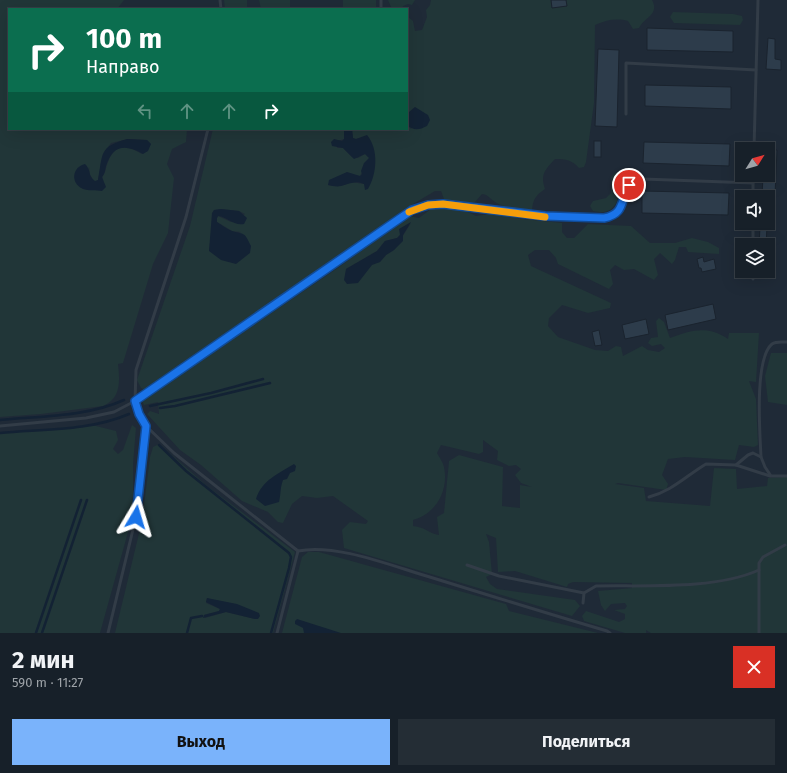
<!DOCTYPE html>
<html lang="ru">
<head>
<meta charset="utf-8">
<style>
	body { margin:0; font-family:"Fira Sans",sans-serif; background:#242d35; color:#f1f3f6; height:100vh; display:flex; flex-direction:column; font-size:15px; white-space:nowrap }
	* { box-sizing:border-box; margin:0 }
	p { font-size:13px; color:#9ea3a8 }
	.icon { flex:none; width:22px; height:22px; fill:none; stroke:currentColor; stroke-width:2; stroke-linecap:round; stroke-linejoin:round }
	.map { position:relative; height:633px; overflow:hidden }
	.sheet { display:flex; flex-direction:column; background:#172029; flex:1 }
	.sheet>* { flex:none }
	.hud { position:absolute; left:8px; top:8px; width:400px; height:122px; border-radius:0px; box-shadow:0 4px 16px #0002,0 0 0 1px #363e46; background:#0b6e4f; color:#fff; overflow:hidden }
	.needle { width:26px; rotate:53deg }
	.buttons { position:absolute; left:735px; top:142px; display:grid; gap:8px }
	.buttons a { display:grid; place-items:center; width:40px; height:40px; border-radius:0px; background:#172029; box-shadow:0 4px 16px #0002,0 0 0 1px #363e46; font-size:20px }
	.pin { position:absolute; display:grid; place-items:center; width:34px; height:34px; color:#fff; margin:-17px; border:2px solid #fff; border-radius:50%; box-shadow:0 1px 4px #0007 }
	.me { position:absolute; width:44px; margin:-22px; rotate:7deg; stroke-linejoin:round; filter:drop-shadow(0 0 3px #0008) }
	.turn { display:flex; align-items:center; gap:14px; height:84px; padding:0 12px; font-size:18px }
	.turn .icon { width:52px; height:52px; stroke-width:2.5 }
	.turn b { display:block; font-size:28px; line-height:34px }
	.lanes { display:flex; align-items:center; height:38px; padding:0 12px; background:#0003; justify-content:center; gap:20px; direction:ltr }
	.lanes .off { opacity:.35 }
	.round { display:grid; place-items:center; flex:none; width:42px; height:42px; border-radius:0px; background:#242d35 }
	.head { display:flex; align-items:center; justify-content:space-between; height:68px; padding:0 12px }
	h1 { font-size:24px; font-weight:700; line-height:30px }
	.action { display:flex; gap:8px; margin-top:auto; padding:8px 12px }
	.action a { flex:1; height:46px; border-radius:0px; background:#7ab3fb; color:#111; font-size:16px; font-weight:700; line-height:46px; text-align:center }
	.action a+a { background:#242d35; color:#f1f3f6 }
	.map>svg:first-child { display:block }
	.green { fill:#213638; fill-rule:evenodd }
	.water { fill:#132234 }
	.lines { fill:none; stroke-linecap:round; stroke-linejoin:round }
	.stream { stroke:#132234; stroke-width:2.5 }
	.building { fill:#2d3c4b; stroke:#1a232e }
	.service { stroke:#323c47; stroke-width:3 }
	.route-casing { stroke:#114b97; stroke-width:10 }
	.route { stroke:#1a73e8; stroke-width:7 }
	.slow { stroke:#f59e0b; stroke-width:7 }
</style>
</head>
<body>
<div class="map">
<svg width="787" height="633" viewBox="0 0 787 633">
	<rect width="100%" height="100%" fill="#1f2a37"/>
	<g class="green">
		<path d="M 0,0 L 124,0 L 117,9 L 9,9 L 9,129 L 187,129 L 186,142 L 172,149 L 167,164 L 174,178 L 168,233 L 153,264 L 123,363 L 118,364 C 120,381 121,399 103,406 L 41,414 L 0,417 ZM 128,139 L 147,140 L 151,144 L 142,154 C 119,141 111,148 105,172 C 104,175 102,176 102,180 L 83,189 L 89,167 L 90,175 L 95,182 L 98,180 L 103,154 L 111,143 Z"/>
		<path d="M 224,0 L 247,0 L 247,9 L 225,9 Z"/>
		<path d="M 259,0 L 290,0 L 290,9 L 261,9 Z"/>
		<path d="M 343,0 L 376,0 L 376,9 L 343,7 Z"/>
		<path d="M 388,0 L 415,0 L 412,5 L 408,4 L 403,6 L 402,9 L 392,9 Z"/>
		<path d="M 431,0 L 551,0 L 552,8 L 567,6 L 566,0 L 652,0 C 660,15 644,17 639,28 L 633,29 L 628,21 C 616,18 606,20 595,25 L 594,103 L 586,162 L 584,167 L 579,168 C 572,160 566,159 555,159 C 545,170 540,174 545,189 C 536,195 533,199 532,210 C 521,210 504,208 495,202 C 489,198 489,195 482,194 L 475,202 L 455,203 L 444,199 L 441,191 L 435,191 L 408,207 L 147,391 L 141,388 L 137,380 L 190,226 L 213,129 L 253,129 L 254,131 L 277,129 L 344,129 L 344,139 L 337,141 L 337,148 L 343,148 L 352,157 L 358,158 L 365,154 L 369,158 L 360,176 L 351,175 L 328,185 L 341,186 L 351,182 L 364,184 L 374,170 L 360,138 L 356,139 L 353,138 L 352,129 L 407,129 L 407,125 L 411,129 L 415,107 L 407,114 L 407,16 L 413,21 L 415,31 L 422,30 L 427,17 L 426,10 L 430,5 ZM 221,209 L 239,211 L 245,214 L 231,222 L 218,216 L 217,218 L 217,222 L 232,231 L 241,232 L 209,251 L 214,210 Z"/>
		<path d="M 673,12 L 733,14 L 742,16 L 743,20 L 740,25 L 674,23 L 670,17 Z"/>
		<path d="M 624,170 L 639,171 L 640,175 L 625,182 C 617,198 617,217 593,211 L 590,206 L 593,201 L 606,198 L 611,193 L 611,177 L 615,173 Z"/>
		<path d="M 435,206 L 449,206 L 464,210 L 476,216 L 496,213 L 523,219 L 562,223 L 562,232 L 567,238 L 574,238 L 588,224 L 631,226 L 650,243 L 675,243 L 692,238 L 708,242 L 719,248 L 719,254 L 688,252 L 686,247 L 679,247 L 675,260 L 672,264 L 660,253 L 654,259 L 658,275 L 654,280 L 634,269 L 624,270 L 615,265 L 610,270 L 613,284 L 609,289 L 558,264 L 556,258 L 549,250 L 535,250 L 528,255 L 531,266 L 611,303 L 610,308 L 588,313 L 562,305 L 549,318 L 548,326 L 558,337 L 595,350 L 608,351 L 616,346 L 621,347 L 623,356 L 642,346 L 648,350 L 659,352 L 665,348 L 661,344 L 652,346 L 648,343 L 651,338 L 658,337 L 656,321 L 659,318 L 664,322 L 670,338 C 691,330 708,325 728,339 L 729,333 L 759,333 L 756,382 L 749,381 L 756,399 L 758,445 L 754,447 L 739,445 L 735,460 L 685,457 L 668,459 L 662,475 L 668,484 L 666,490 L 618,483 L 615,484 L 644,488 L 646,501 L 710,506 L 714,468 L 736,469 L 737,489 L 767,486 L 768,478 L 787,477 L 787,633 L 651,633 L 646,630 L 646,633 L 625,633 L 584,621 L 582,616 L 586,611 L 619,622 L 625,619 L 625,614 L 614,610 L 625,609 L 627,606 L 625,603 L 611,604 L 605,611 L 601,605 L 598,591 L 632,588 L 632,583 L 573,582 L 568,584 L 567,587 L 515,571 L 498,572 L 496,538 L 486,534 L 489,542 L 492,574 L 486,577 L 490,584 L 497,589 L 575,600 L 580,606 L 572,616 L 344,548 L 342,530 L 350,522 L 366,524 L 368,521 L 333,496 L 317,498 L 302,496 L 292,504 L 283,523 L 278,522 L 268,512 L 242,501 L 201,465 L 180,450 L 147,414 L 150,411 L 159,414 L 158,402 L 144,405 L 142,401 L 339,267 L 408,216 L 419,218 ZM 411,223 L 394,250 L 386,255 L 380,262 L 346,269 L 377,251 L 385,241 L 397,238 ZM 483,440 L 498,451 L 497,460 L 509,466 L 516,465 L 521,469 L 515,475 L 521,483 L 532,487 L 520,485 L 520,508 L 502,506 L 503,467 L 459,455 L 449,461 L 444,513 L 437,517 L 439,535 C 429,534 426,527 413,526 L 413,520 C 436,514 449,490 444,467 C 443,462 439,457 437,453 L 441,445 L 479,454 L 483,452 Z"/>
		<path d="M 771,353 L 787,353 L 787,405 L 768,402 L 765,376 Z"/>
		<path d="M 92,425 L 116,431 L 118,440 L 113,449 L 118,454 L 123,450 L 132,425 L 136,428 L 133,464 L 133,497 L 130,525 L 100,633 L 0,633 L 0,433 Z"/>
		<path d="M 159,444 L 207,486 L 295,552 L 273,633 L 115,633 L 142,521 L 150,457 L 153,447 ZM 207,598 L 219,602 L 255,619 L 226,612 L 205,618 L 204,615 L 219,611 L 220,609 L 206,603 Z"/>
		<path d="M 308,552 L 319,552 L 506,604 L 509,611 L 598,633 L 282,633 L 302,557 Z"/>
	</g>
	<g class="water">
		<path d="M 415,107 L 428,115 L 430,120 L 427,126 C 419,130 414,131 407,125 L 407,114 Z"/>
		<path d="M 344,129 L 352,129 L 353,138 L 356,139 L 367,135 C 379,149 377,174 368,189 L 365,190 L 364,184 C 355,180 350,184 341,186 C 337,187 332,186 328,185 L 329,180 L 347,172 L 360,176 L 362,174 L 361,171 L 364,163 L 369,158 L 365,154 L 354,159 L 343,148 L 332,146 L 331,142 L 334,139 L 342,141 L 344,139 Z"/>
		<path d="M 127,139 L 147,140 L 151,144 L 148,151 L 143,154 C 125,144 113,145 106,166 C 105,170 105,174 102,177 L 106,187 L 102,191 C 96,190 88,191 83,189 C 70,183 72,167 85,164 C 91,169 88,177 95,181 L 98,180 C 103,153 99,147 127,139 Z"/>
		<path d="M 221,209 L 239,211 L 247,218 L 244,224 C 233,226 228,217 218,216 L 217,218 L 217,222 C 222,225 227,229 232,231 C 245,235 244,231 251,246 L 250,253 L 236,264 L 221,260 L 209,251 L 212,213 L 214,210 Z"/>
		<path d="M 411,222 L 403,235 L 403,241 L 394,250 L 386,255 L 380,262 L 372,265 L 358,283 L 347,284 L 344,280 L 346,269 L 377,251 L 385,241 L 397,238 L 400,235 L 399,229 Z"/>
		<path d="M 294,464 L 296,466 L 295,471 L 290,473 L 287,479 L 283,480 C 280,488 281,494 279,502 L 265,506 L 256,499 C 262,480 278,474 294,464 Z"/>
		<path d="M 207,598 L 237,604 L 259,613 L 260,616 L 258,619 L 255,619 L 226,612 L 203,618 L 204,615 L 219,611 L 220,609 L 206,602 Z"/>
		<path d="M 297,619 L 341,633 L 304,633 L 303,628 L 295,624 L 295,621 Z"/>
	</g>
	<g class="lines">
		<g class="stream">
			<path d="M 150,406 L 211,393 L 263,379"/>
			<path d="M 160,408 L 175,406 L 270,383"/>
			<path d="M 0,420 C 41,416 86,417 124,400"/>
			<path d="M 0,433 C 42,429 90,431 129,414"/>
			<path d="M 159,445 L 186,471 L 289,553 L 291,557 L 289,568 L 271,633"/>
			<path d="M 36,633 L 81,500"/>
			<path d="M 42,633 L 87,500"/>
			<path d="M 187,633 L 191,618 L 202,616"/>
		</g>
	</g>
	<g class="building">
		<path d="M 551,0 L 566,0 L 567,6 L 552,8 Z"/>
		<path d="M 647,28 L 733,31 L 733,52 L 647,50 Z"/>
		<path d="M 768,38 L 775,39 L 775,59 L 781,60 L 781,70 L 766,69 Z"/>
		<path d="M 598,49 L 619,50 L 617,127 L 595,126 Z"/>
		<path d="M 645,85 L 731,87 L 731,109 L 645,106 Z"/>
		<rect x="594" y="141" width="7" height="16"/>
		<path d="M 644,142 L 730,144 L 729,166 L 643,163 Z"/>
		<path d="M 768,150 L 777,150 L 775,195 L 762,197 L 763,175 L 768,175 Z"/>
		<path d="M 642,191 L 729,193 L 728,215 L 642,213 Z"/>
		<path d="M 760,227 L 767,227 L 766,245 L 759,245 Z"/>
		<path d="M 703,257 L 704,262 L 714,259 L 716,269 L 702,272 L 701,268 L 699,268 L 697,259 Z"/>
		<path d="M 713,304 L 716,319 L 668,330 L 665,315 Z"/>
		<path d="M 646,319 L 649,334 L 625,339 L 622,325 Z"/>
		<path d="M 599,330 L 602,345 L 595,346 L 592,332 Z"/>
	</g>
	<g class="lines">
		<g class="service">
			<path d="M 220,0 L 221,9"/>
			<path d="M 381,9 L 381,0"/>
			<path d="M 626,114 L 626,63 L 756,70"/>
			<path d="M 754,149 L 758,0"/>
			<path d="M 753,197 L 753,175"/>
			<path d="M 753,223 L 753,245"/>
			<path d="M 753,271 L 753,279"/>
			<path d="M 787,342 C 782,342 776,341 772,344 C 754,359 760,434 761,457 L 765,467 L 771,476 L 787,476"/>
			<path d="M 0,426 L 86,418 L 114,412 L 135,401 L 412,210 L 443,204 L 545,216 L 604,218 C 634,212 613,187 643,179 L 753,183"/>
			<path d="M 146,426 L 174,453 L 298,551 C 337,543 394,567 433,578 C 491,596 549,614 607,631 L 610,633"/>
			<path d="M 736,465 L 770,476"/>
			<path d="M 649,497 C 672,491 686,476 706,464 L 736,465 L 748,455 L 753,453 L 761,457"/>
			<path d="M 467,565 L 499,576 L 584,593"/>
			<path d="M 583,603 L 584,593 L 596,586 C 645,585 714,590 759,570"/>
			<path d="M 108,633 L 136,517 L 146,426 L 139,414 L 135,401 L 136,370 L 186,217 L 208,129"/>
			<path d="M 277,633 L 298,551"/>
			<path d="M 759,633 L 759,563 L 763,557 L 785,545"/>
		</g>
	</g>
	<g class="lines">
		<g class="route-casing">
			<path id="route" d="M 136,517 L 146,426 L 139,414 L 135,401 L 412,210 L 428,205 L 443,204 L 545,216 L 604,218 C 625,214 620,201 629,185"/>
		</g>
		<use href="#route" class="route"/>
		<path class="slow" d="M 409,212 L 428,205 L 443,204 L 545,217"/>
	</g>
</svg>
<div class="buttons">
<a><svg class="needle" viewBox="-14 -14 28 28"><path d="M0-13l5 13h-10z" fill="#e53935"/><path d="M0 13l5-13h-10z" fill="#9ea3a8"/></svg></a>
<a><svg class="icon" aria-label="sound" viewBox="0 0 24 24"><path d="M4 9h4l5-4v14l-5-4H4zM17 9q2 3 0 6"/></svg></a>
<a><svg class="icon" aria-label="layers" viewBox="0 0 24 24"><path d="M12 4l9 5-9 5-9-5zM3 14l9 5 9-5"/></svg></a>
</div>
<div class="pin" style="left:629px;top:185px;background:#d93025"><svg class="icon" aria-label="arrive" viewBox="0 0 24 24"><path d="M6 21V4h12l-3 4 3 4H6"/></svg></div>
<svg class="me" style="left:136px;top:517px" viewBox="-20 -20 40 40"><path d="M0-17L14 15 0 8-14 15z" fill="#1a73e8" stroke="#fff" stroke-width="4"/></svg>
<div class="hud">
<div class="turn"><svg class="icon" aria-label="right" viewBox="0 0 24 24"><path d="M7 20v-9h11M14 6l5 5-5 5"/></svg><div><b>100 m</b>Направо</div></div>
<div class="lanes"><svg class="icon off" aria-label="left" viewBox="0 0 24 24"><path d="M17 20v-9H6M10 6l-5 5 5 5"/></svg><svg class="icon off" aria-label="ahead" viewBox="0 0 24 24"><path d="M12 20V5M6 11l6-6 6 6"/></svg><svg class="icon off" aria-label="ahead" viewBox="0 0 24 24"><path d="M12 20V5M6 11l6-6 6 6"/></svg><svg class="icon" aria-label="right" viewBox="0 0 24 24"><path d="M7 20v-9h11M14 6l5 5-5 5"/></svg></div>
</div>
</div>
<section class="sheet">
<div class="head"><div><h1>2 мин</h1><p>590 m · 11:27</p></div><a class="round" style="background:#d93025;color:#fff"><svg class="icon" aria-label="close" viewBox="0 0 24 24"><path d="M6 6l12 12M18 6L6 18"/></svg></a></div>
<div class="action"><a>Выход</a><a>Поделиться</a></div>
</section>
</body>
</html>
